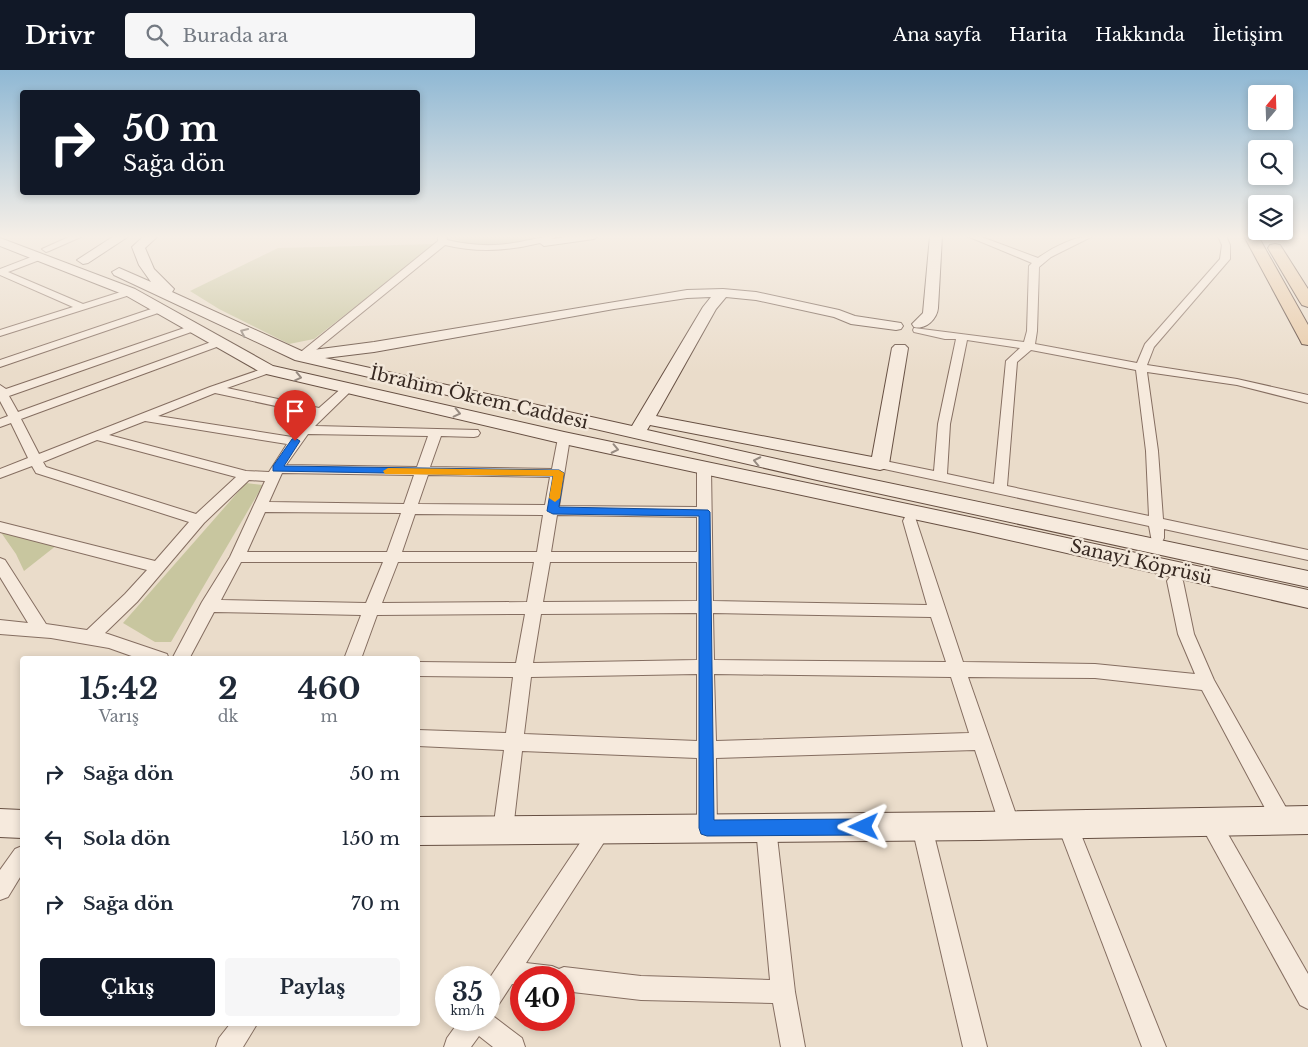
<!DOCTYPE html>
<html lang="tr">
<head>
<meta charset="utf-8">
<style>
	body { margin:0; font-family:"Libre Baskerville",serif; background:#f6f6f7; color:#1f2937; height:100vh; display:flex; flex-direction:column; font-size:19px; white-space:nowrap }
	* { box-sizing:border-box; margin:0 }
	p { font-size:16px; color:#747a83 }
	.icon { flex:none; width:28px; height:28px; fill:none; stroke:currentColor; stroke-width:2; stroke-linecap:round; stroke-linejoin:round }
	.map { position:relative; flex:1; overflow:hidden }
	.panel { position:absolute; left:20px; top:586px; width:400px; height:370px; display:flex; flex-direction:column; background:#fff; border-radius:5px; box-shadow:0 2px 8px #0003 }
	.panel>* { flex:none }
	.guide { position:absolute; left:20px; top:20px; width:400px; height:105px; border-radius:5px; box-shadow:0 2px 8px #0003; background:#111827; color:#fff; overflow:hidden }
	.needle { width:32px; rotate:19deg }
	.buttons { position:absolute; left:1248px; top:15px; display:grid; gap:10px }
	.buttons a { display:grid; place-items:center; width:45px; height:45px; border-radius:5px; background:#fff; box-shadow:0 2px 8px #0003; font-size:25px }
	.speed { position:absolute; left:435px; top:896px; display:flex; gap:10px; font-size:25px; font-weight:700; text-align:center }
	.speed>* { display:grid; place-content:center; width:65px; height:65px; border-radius:50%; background:#fff; box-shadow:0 2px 8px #0003; line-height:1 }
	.speed small { font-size:12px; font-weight:400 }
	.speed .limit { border:8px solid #d22; background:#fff; color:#111 }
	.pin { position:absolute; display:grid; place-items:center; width:42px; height:42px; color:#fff; margin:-51px -21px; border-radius:50% 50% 50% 0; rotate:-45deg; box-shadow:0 0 5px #0007 }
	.pin .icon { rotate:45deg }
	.me { position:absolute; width:55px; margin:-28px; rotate:269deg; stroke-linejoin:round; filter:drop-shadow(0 0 4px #0008) }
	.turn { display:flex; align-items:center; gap:18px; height:105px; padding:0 20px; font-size:22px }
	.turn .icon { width:65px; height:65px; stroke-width:2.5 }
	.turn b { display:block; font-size:35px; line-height:42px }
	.eta { display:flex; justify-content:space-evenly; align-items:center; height:85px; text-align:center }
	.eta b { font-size:30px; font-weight:700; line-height:35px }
	.action { display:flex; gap:10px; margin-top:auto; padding:10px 20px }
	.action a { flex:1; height:58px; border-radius:5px; background:#111827; color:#fff; font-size:20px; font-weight:700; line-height:58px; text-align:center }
	.action a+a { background:#f6f6f7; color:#1f2937 }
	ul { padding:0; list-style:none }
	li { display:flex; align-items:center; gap:15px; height:65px; padding:0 20px }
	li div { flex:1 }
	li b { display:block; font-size:19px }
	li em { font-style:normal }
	header { display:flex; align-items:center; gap:30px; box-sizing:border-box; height:70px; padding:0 25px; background:#111827; color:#fff }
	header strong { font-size:24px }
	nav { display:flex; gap:28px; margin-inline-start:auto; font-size:18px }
	.search { width:350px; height:45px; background:#f6f6f7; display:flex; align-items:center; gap:12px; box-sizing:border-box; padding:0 18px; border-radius:5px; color:#747a83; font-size:19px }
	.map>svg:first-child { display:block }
	.green { fill:#c8c69f }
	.cemetery { fill:#bebc9d }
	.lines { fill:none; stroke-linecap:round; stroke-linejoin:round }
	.street-casing { stroke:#856e61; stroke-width:2 }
	.secondary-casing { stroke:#675043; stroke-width:2 }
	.primary-casing { stroke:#543e34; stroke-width:2 }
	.street { fill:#f6eadd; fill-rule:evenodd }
	.secondary { fill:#f6eadd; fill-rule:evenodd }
	.primary { fill:#e8caa7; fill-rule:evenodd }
	.oneway { stroke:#968a80 }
	.route { fill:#1a73e8; stroke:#114b97 }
	.slow { fill:#f59e0b }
	.labels { text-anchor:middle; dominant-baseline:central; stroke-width:5; stroke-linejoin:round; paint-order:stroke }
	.street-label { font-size:18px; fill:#372922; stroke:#f2e7d9 }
</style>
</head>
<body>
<header>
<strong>Drivr</strong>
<div class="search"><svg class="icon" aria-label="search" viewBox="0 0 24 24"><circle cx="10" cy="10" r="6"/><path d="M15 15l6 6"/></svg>Burada ara</div>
<nav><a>Ana sayfa</a><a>Harita</a><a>Hakkında</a><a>İletişim</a></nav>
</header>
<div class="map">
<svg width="1308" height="977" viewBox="0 0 1308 977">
	<rect width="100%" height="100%" fill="#eadcca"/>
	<g class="green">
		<path d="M 436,174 L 314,269 L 289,274 L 219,239 L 190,221 L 278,178 Z"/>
		<path d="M 246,413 L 263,415 L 171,572 L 155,572 L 123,553 Z"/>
		<path d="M 0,461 L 57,475 L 24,501 L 16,484 Z"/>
	</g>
	<path class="cemetery" d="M 449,166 L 540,166 C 514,174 490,179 463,172 C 458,170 452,169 449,166 Z"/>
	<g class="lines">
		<g class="street-casing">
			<g id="street">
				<path d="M 71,166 L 83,166 L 49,181 L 46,182 L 42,179 Z"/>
				<path d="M 438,166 L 446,166 L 447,170 C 469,175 490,177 513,173 C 528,171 542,166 558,166 L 552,169 L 575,166 L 598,166 L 594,169 L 544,176 L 540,173 C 507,181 478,183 445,175 L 305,289 L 297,289 L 295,287 L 297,285 L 438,171 Z"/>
				<path d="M 967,166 L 979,166 L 1038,188 C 1053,177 1075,166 1093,166 L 1051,187 L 1039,197 L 1037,261 L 1035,274 L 1137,293 L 1145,274 L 1220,189 L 1222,175 L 1218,166 L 1226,166 L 1230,175 L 1230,189 L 1154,277 L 1147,295 L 1237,309 L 1308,325 L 1308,333 L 1237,315 L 1147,302 L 1158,381 L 1163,449 L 1308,480 L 1308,490 L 1164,459 L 1164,468 L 1162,472 L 1157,473 L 1152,472 L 1149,456 L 875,397 L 873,394 L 880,390 L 934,401 L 938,354 L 956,269 L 945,269 L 914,262 L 913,260 L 914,258 L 1024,272 L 1027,261 L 1029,196 L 1032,193 ZM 967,270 L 1020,278 L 1006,291 L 994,414 L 947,404 L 950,354 ZM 1031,280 L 1136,300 L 1146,381 L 1149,446 L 1007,416 L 1017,292 Z"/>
				<path d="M 39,184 L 42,185 L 42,189 L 8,202 L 83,234 L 130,219 L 135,222 L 133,224 L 0,266 L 0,260 L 73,237 L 0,205 L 0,199 Z"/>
				<path d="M 160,236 L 165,239 L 164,241 L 0,297 L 0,290 Z"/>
				<path d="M 193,255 L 197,256 L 198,258 L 197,260 L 9,326 L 18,342 L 214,271 L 222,271 L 223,273 L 222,275 L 21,349 L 39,384 L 210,317 L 268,297 L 274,300 L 272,302 L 227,318 L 319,338 L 344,316 L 348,315 L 354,318 L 352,320 L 315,356 L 478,360 L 480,363 L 478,366 L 474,367 L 441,366 L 430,397 L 552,399 L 558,368 L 564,364 L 568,365 L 570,368 L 559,436 L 697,437 L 697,398 L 699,395 L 709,395 L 711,398 L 713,531 L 927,535 L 903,451 L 905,447 L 915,447 L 963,592 L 1095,594 L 1195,604 L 1178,564 L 1167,511 L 1170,507 L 1175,505 L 1180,507 L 1183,511 L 1194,564 L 1214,610 L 1289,743 L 1292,750 L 1289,757 L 1282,760 L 1275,757 L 1202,620 L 1095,608 L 968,607 L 1020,756 L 1017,763 L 1010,766 L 1003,763 L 1000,756 L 975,680 L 716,688 L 717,758 L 714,765 L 707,768 L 700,765 L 697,758 L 697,688 L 522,681 L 513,760 L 510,767 L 503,770 L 496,767 L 493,760 L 504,680 L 418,676 L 418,660 L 506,663 L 513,607 L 418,606 L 418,592 L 516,593 L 525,544 L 377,545 L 361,589 L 344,589 L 361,545 L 214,542 L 189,589 L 172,589 L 202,532 L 230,487 L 265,411 L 249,410 L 204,453 L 137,532 L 105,563 L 167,584 L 169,589 L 140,589 L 109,578 L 51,568 L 0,564 L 0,550 L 28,553 L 0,507 L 0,488 L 5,490 L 46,554 L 87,560 L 125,524 L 147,500 L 0,462 L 0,452 L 155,491 L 189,452 L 36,403 L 32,396 L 0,408 L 0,399 L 28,388 L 11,353 L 0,357 L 0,349 L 8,346 L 0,331 L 0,315 L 6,319 ZM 215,323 L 313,344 L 292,367 L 158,346 ZM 145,351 L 287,374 L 269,402 L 246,401 L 109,365 ZM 308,364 L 428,366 L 417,397 L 286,395 ZM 97,370 L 236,407 L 196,444 L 46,397 L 43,392 ZM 282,403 L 414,405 L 404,434 L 269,432 ZM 428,405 L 550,407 L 545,435 L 418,434 ZM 265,442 L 401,443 L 387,482 L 247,482 ZM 415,444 L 543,445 L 537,482 L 402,482 ZM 557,445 L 697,447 L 697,482 L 551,482 ZM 241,492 L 383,492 L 366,533 L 221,530 ZM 398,492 L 534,492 L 527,532 L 382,533 ZM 550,492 L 697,492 L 697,531 L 543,532 ZM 697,543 L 697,590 L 533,593 L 541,544 ZM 713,543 L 931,547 L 946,592 L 714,590 ZM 697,604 L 697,671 L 524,664 L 531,607 ZM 714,604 L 951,607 L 969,663 L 716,671 Z"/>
				<path d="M 1210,742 L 1217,745 L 1308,904 L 1308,939 L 1300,935 L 1203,759 L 1200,752 L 1203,745 Z"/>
				<path d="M 1067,744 L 1074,747 L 1166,977 L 1142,977 L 1057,754 L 1060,747 Z"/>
				<path d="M 922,747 L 929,750 L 932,757 L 987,977 L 963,977 L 912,757 L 915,750 Z"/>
				<path d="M 766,748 L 773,751 L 776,758 L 795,922 L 805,977 L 781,977 L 773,933 L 641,930 L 564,921 L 564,908 L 521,908 L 521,915 L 512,914 L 497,937 L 489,941 L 489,909 L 594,752 L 601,749 L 608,752 L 611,759 L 608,766 L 526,893 L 552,896 L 559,899 L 564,897 L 641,906 L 770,910 L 756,758 L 759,751 Z"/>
				<path d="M 22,776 L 22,804 L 8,827 L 0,830 L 0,800 L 15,779 Z"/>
				<path d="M 489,943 L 522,968 L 525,977 L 493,977 L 479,966 L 471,977 L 444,977 L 447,968 L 460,950 L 489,950 Z"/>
				<path d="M 230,954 L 257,954 L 243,977 L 216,977 L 219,968 Z"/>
			</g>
		</g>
		<g class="secondary-casing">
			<g id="secondary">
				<path d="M 114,166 L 129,166 L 88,193 L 83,194 L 77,190 Z"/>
				<path d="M 144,166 L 158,166 L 145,178 L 154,199 L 174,219 L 172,222 L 306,283 L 313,280 L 374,272 L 687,220 L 723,219 L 756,222 L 839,240 L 855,246 L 901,253 L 903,256 L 901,259 L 896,260 L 851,254 L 834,247 L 756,230 L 726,227 L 716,239 L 656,346 L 872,387 L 892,278 L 895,275 L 905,275 L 908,278 L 889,394 L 887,398 L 880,400 L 650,355 L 647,360 L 817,398 L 1308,501 L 1308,517 L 817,410 L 295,290 L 114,205 L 112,202 L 119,198 L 151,212 L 139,195 L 132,177 ZM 711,227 L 703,237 L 632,356 L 325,288 L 374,282 L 614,239 L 687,228 Z"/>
				<path d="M 930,166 L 942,166 L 938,238 C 937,249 926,260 914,257 L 912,254 L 923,243 Z"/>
				<path d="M 0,168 L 135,219 L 273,296 L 564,362 L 974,448 L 1308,520 L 1308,538 L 974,462 L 564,374 L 262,303 L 125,225 L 0,176 Z"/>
				<path d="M 1308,736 L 1308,764 L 979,770 L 418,775 L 418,747 L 979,742 Z"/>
				<path d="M 0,739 L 22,740 L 22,768 L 0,767 Z"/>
			</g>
		</g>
		<g class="primary-casing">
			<g id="primary">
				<path d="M 1244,166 L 1258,166 L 1308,255 L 1308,275 L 1302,274 L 1300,270 Z"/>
				<path d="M 1275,174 L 1280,175 L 1308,219 L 1308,237 L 1302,235 L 1300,232 L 1268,178 L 1270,175 Z"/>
			</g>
		</g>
		<use href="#street" class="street"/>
		<use href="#secondary" class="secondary"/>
		<use href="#primary" class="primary"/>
	</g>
	<defs><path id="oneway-chevron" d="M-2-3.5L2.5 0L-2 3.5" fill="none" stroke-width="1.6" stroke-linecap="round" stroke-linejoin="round" transform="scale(1.25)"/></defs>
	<g class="oneway">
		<use href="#oneway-chevron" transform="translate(244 262) rotate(-155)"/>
		<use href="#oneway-chevron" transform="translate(298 307) rotate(13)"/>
		<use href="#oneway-chevron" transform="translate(457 343) rotate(13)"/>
		<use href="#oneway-chevron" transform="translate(615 379) rotate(12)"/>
		<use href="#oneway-chevron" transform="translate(757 391) rotate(-168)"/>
	</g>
	<linearGradient id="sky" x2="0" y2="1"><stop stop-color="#8fb8d4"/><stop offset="0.55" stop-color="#f6efe7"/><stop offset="1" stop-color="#f6efe7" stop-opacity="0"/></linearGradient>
	<rect width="1308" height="303" fill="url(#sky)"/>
	<path class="route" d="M 295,368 L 300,371 L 284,396 L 559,400 L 564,403 L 559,437 L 708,440 L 710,442 L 714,750 L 864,749 L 869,752 L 871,757 L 869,762 L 864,765 L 707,766 L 701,764 L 699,758 L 699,446 L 553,444 L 547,441 L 553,406 L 273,401 L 273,396 L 292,369 Z"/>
	<path class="slow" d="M 388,398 L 559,400 L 564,403 L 560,428 L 555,432 L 549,428 L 553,406 L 385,404 L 383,401 Z"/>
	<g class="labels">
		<g class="street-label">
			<text transform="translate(479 328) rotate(13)">İbrahim Öktem Caddesi</text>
			<text transform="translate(1141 492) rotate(13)">Sanayi Köprüsü</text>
		</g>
	</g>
</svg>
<div class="buttons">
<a><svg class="needle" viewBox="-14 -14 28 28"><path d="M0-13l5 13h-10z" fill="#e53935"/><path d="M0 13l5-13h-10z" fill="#747a83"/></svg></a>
<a><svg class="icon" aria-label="search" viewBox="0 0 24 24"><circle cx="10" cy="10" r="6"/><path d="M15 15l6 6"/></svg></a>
<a><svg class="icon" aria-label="layers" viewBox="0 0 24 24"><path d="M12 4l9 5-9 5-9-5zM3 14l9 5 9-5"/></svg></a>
</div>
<div class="speed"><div>35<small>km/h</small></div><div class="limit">40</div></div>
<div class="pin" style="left:295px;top:371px;background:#d93025"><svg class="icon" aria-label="arrive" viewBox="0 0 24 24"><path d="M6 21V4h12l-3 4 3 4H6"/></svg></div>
<svg class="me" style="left:864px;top:757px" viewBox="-20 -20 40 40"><path d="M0-17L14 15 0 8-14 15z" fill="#1a73e8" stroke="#fff" stroke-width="4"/></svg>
<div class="guide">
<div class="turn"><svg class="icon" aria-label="right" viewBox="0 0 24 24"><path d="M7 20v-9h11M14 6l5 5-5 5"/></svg><div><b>50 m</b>Sağa dön</div></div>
</div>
<section class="panel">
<div class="eta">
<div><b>15:42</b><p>Varış</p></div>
<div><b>2</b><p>dk</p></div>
<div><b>460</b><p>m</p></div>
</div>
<ul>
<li><svg class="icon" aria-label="right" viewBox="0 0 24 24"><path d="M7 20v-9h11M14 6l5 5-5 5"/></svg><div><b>Sağa dön</b></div><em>50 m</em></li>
<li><svg class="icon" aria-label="left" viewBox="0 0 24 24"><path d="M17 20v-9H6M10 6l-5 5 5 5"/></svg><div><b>Sola dön</b></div><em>150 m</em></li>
<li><svg class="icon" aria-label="right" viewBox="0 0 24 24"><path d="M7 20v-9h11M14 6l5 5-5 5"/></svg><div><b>Sağa dön</b></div><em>70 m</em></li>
</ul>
<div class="action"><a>Çıkış</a><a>Paylaş</a></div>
</section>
</div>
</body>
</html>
